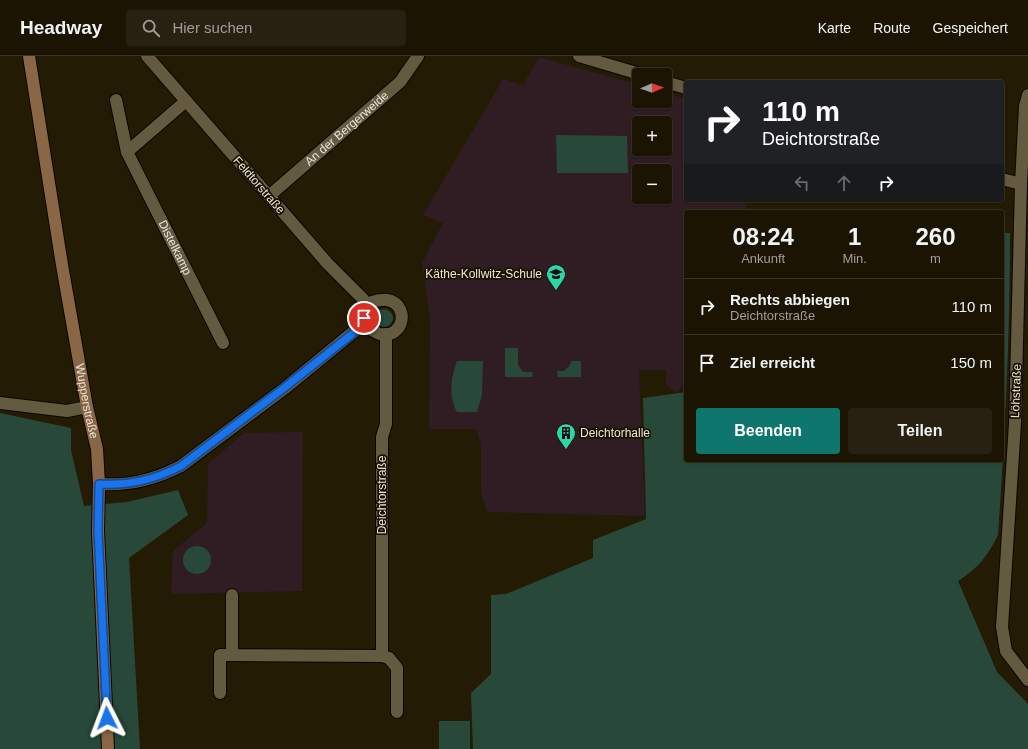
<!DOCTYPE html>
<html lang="de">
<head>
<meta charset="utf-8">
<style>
	body { margin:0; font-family:Arial,sans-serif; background:#282112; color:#f1f3f6; height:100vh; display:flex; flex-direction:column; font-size:15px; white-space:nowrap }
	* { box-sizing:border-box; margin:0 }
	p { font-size:13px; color:#a09e9a }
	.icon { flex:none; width:22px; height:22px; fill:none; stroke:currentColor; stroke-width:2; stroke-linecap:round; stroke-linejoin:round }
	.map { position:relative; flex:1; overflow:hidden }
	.drawer { position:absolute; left:684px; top:154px; width:320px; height:252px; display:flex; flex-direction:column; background:#1b1403; border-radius:4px; box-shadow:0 1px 3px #0004,0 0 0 1px #393325 }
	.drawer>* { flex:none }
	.guide { position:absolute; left:684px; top:24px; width:320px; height:122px; border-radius:4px; box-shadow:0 1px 3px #0004,0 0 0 1px #393325; background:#202124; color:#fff; overflow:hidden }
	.needle { width:26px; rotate:88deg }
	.tools { position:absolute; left:632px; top:12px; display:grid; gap:8px }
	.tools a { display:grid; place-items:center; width:40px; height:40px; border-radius:4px; background:#1b1403; box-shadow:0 1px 3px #0004,0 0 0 1px #393325; font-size:20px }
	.pin { position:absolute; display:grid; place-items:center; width:34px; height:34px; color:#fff; margin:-17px; border:2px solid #fff; border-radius:50%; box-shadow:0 1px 4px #0007 }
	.me { position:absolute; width:44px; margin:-22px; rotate:357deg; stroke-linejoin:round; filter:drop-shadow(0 0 3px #0008) }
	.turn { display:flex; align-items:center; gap:14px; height:84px; padding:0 12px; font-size:18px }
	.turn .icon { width:52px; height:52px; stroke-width:2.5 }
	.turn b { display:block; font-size:28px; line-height:34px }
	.lanes { display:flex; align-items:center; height:38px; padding:0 12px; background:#0003; justify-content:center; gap:20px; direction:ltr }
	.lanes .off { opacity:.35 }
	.eta { display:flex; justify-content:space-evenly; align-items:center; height:68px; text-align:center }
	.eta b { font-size:24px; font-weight:600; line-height:28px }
	.cta { display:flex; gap:8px; margin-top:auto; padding:8px 12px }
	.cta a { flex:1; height:46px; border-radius:4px; background:#0f766e; color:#fff; font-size:16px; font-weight:600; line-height:46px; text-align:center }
	.cta a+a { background:#282112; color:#f1f3f6 }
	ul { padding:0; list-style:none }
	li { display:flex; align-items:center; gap:12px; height:56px; padding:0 12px; border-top:1px solid #393325 }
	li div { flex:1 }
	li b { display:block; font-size:15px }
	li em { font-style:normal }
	header { display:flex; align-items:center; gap:24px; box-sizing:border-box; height:56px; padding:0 20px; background:#1b1403; border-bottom:1px solid #393325 }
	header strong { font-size:19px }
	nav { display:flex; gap:22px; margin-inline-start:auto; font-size:14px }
	.search { width:280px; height:36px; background:#282112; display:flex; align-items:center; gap:10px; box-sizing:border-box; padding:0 14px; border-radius:4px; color:#a09e9a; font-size:15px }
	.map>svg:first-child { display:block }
	.education { fill:#2f1d23; fill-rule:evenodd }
	.green { fill:#28493a }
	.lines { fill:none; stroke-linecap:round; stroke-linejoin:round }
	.street-casing { stroke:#0d0500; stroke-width:14 }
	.secondary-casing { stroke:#0d0500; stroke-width:14 }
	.street { stroke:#635a40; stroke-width:12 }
	.secondary { stroke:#896746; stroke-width:12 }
	.route-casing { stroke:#114b97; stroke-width:10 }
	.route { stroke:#1a73e8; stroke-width:7 }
	.labels { text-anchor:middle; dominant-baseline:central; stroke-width:3.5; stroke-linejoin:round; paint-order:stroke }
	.street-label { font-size:12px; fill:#ece6d8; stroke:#1a1200 }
	.poi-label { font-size:12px; fill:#ece6d8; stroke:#1a1200; text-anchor:end }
</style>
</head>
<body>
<header>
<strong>Headway</strong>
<div class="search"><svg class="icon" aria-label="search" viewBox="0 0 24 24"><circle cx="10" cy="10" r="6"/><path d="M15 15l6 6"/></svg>Hier suchen</div>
<nav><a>Karte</a><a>Route</a><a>Gespeichert</a></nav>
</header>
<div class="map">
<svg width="1028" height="693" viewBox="0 0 1028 693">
	<rect width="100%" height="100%" fill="#241b04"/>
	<g class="education">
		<path d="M 539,1 L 639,29 L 639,45 L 665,45 L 665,37 L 686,43 L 686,144 L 746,144 L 746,156 L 686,156 L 686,324 L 677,337 L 666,329 L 666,314 L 639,314 L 645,460 L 487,456 L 481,436 L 481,388 L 476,373 L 429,373 L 430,264 L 422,207 L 443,167 L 423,159 L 503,23 L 523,29 ZM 639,67 L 665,67 L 665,93 L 639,93 ZM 639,115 L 665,115 L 665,141 L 639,141 Z"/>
		<path d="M 303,376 L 302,535 L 171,538 L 173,495 L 207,467 L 208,408 L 244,377 Z"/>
	</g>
	<g class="green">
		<path d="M 556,79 L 627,80 L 628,117 L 557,117 Z"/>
		<path d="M 1002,177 L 1010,177 C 1010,278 1005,379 998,479 C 988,500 977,513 958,525 L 997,616 L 1028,648 L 1028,693 L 473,693 L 471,637 L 491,618 L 491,539 L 506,538 L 593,502 L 593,484 L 646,463 L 643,342 L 686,336 L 686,404 L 1002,404 Z"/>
		<circle cx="384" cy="262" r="9"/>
		<path d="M 505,292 L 518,292 L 518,309 L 523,316 L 533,316 L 532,321 L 505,321 Z"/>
		<path d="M 457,305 L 483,305 L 482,339 L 477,356 L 457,356 C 448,340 451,321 457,305 Z"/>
		<path d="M 571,305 L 581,305 L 581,321 L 558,321 L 557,315 L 564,315 L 570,309 Z"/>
		<path d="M 0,357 L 71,372 L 71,394 L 84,450 L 127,446 L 178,434 L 188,459 L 129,502 L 140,693 L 0,693 Z"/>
		<circle cx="197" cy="504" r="14"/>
		<rect x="439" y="665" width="31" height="28"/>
	</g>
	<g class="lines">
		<g class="street-casing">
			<g id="street">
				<path d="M 579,0 L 643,19"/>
				<path d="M 665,26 L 686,32"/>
				<path d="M 1028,39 L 1025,50 L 1021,128 L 1015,367 L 1002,571 L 1006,595 L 1028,624"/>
				<path d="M 116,44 L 127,96"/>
				<path id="s1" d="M 186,45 L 127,96 L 223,287"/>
				<path d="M 1002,123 L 1021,128"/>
				<path id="s2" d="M 269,140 L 400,26 L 418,0"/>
				<path d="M 361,268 C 367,271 374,276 380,278 C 405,283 410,248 387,244 C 380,243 372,246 365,248"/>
				<path d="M 0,347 L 67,355 L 87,351"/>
				<path d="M 99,428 C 129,430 154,424 181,410 L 285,332 L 357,273 L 366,259 L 363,243 L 328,208 L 147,0"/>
				<path d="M 232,539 L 232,599 L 382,600 L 382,381 L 386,368 L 386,278"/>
				<path d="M 382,600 L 389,602 L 397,612 L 397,656"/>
				<path d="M 220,637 L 220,599 L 232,599"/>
			</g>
		</g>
		<g class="secondary-casing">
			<g id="secondary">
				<path id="s3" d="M 29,0 L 62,209 L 87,351 L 97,393 L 99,428 L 98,475 L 108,693"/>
			</g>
		</g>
		<use href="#street" class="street"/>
		<use href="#secondary" class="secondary"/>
	</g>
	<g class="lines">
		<g class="route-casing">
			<path id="route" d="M 107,662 L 98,475 L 99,428 C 129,430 154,424 181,410 L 284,332 L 352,278 L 364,262"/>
		</g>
		<use href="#route" class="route"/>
	</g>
	<defs>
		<g id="school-pin" transform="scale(1)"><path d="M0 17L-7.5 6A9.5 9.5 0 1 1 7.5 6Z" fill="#2ed4aa" stroke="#1a1200"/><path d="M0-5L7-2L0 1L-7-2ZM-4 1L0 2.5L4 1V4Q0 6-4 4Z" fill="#111"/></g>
		<g id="building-pin" transform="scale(1)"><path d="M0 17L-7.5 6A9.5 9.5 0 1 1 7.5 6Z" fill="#2ed4aa" stroke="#1a1200"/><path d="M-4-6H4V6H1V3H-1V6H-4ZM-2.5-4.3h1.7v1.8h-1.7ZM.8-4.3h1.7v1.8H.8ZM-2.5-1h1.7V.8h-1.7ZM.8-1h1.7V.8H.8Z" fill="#111"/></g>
	</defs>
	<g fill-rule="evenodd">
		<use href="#school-pin" x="556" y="218"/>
		<use href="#building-pin" x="566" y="377"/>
	</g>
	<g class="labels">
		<g class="street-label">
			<text stroke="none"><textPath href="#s2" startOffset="103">An der Bergerweide</textPath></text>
			<text transform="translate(259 129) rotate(49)">Feldtorstraße</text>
			<text stroke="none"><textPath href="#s1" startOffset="185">Distelkamp</textPath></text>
			<text transform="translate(1016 335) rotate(-88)">Löhstraße</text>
			<text stroke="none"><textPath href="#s3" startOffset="350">Wupperstraße</textPath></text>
			<text transform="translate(382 439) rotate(-90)">Deichtorstraße</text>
		</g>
		<g class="poi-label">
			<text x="542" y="218">Käthe-Kollwitz-Schule</text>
			<text x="580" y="377" text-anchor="start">Deichtorhalle</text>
		</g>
	</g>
</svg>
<div class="tools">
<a><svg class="needle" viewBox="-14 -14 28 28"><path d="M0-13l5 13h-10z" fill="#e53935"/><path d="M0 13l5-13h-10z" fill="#a09e9a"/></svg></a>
<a>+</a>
<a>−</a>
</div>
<div class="pin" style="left:364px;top:262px;background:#d93025"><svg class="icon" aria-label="arrive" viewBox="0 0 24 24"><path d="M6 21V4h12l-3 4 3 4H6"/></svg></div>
<svg class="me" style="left:107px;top:662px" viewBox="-20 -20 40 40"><path d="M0-17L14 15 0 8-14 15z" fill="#1a73e8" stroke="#fff" stroke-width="4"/></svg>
<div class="guide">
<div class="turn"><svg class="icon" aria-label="right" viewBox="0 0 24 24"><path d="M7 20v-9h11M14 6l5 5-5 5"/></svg><div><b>110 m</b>Deichtorstraße</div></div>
<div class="lanes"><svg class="icon off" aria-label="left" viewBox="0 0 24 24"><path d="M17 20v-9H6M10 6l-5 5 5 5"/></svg><svg class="icon off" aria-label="ahead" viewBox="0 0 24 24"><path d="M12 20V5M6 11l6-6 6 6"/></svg><svg class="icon" aria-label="right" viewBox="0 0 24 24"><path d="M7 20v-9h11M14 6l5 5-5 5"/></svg></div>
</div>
<section class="drawer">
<div class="eta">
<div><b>08:24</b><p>Ankunft</p></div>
<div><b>1</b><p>Min.</p></div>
<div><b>260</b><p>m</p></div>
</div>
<ul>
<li><svg class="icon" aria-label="right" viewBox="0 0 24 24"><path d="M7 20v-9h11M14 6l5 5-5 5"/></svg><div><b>Rechts abbiegen</b><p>Deichtorstraße</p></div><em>110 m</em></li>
<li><svg class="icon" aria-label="arrive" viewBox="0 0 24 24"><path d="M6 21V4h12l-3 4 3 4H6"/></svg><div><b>Ziel erreicht</b></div><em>150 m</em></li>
</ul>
<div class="cta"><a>Beenden</a><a>Teilen</a></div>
</section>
</div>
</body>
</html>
